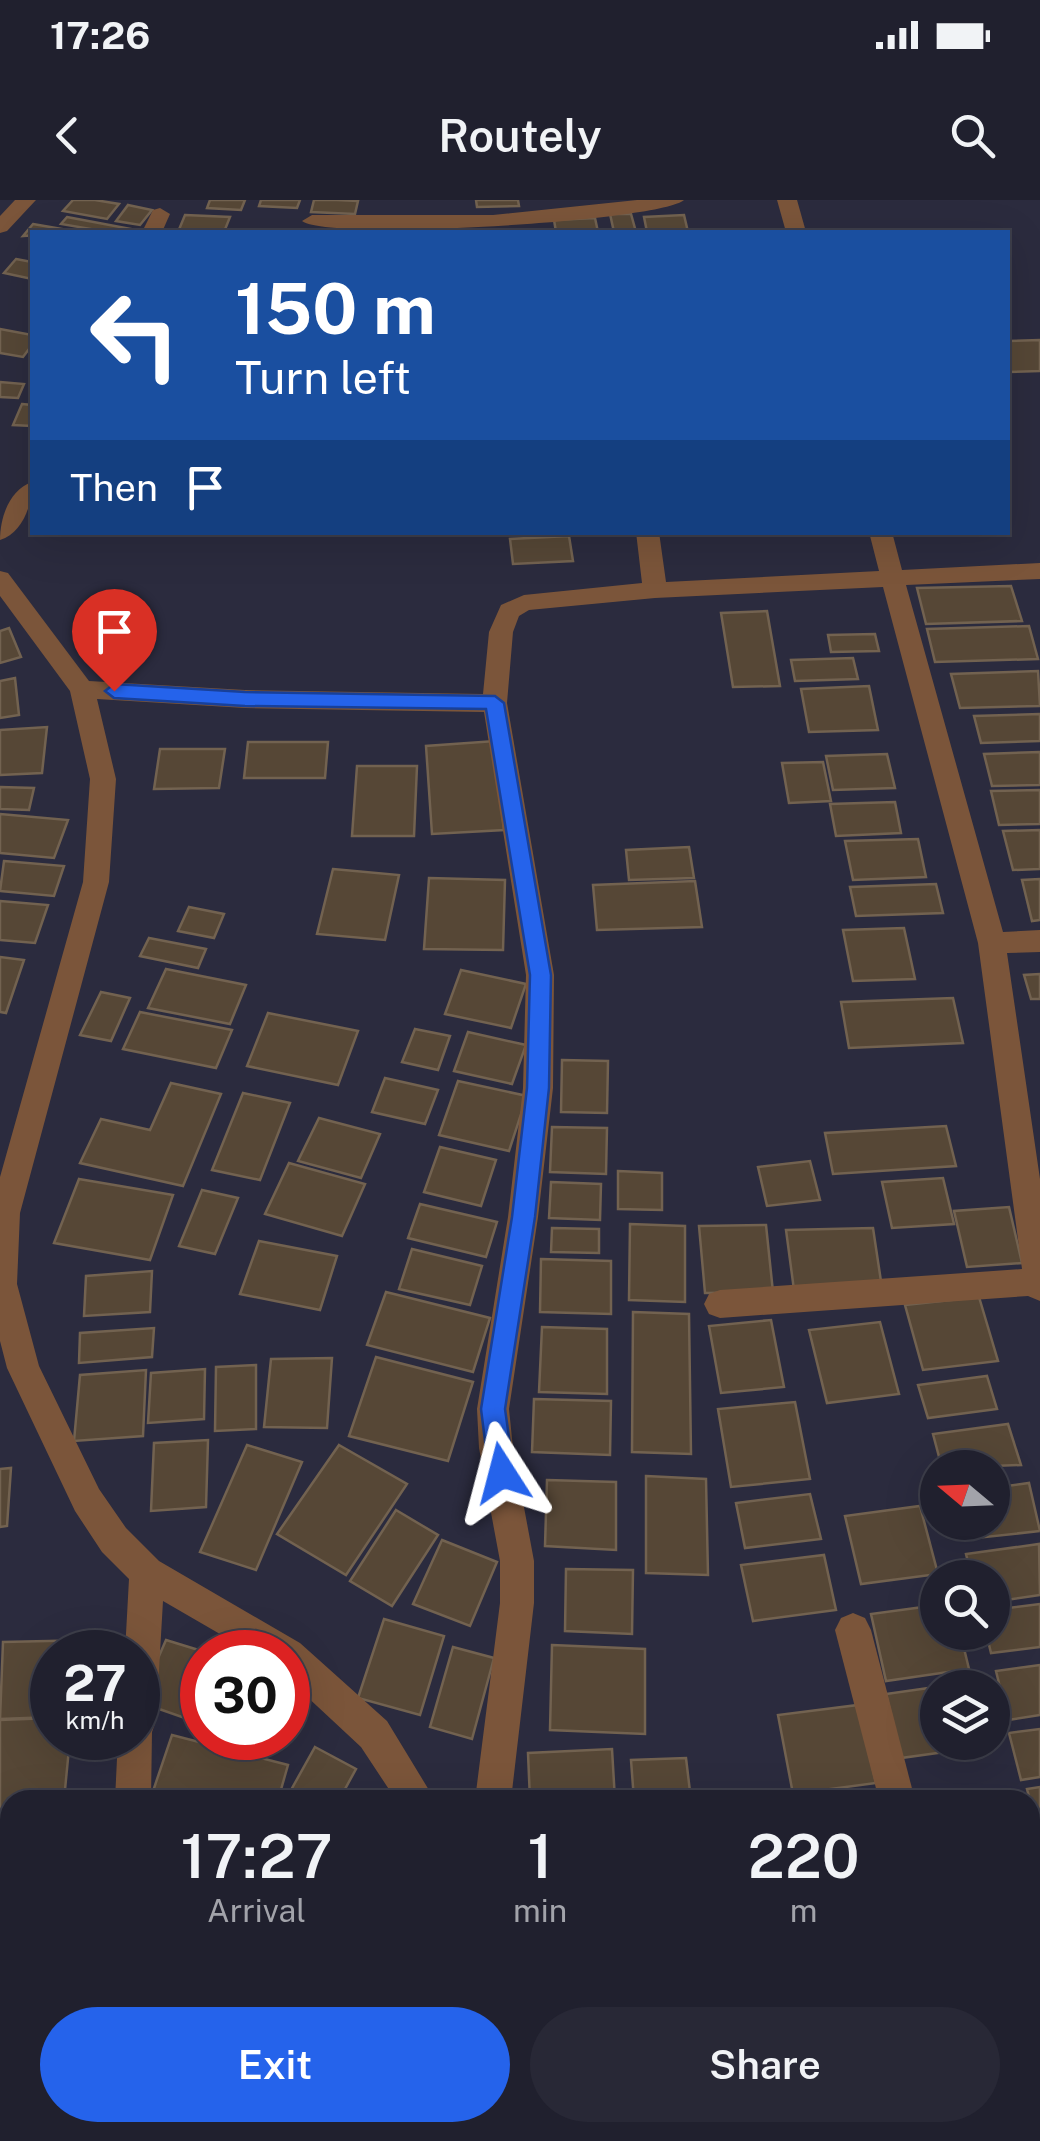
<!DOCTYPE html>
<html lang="en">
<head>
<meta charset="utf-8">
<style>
	body { margin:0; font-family:"Public Sans",sans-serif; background:#282836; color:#f1f3f6; height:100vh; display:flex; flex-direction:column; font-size:38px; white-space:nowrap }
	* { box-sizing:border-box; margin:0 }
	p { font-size:32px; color:#a2a3aa }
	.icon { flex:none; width:55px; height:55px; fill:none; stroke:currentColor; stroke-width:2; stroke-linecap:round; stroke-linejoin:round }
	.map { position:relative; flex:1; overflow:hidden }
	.panel { position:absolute; left:0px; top:1590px; width:1040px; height:352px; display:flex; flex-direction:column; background:#20202e; border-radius:30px 30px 0 0; box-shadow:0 10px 40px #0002,0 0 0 2px #3d3e4a }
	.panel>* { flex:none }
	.top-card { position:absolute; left:30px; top:30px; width:980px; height:305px; border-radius:0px; box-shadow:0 10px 40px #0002,0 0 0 2px #3d3e4a; background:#1a4fa0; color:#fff; overflow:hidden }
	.needle { width:65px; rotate:289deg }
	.fabs { position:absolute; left:920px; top:1250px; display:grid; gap:20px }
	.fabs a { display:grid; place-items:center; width:90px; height:90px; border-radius:50%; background:#20202e; box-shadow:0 10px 40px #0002,0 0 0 2px #3d3e4a; font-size:50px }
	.speed { position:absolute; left:30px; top:1430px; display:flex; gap:20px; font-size:50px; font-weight:700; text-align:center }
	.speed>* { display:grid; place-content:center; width:130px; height:130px; border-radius:50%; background:#20202e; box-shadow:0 10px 40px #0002,0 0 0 2px #3d3e4a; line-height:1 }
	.speed small { font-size:25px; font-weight:400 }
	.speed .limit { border:15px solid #d22; background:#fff; color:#111 }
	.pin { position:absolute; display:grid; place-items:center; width:85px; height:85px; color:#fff; margin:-102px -42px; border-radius:50% 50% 50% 0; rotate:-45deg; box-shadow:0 0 10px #0007 }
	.pin .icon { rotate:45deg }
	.me { position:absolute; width:110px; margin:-55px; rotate:351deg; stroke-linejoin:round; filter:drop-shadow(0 0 8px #0008) }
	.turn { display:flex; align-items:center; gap:35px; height:210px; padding:0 40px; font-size:45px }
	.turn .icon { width:130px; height:130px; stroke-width:2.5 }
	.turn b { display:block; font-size:70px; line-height:85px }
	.then { display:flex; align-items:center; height:95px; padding:0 40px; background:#0003; gap:20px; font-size:38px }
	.eta { display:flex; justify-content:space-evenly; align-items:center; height:170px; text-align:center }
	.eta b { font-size:60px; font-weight:600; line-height:70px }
	.action { display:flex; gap:20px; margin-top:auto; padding:20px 40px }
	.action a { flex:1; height:115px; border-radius:60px; background:#2563eb; color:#fff; font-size:40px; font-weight:600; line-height:115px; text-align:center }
	.action a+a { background:#282836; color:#f1f3f6 }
	.status { display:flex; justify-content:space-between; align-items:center; height:70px; padding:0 50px; background:#20202e; direction:ltr }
	.status svg { height:28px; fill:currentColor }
	header { display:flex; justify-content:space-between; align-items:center; height:130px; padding:0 40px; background:#20202e; font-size:45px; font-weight:600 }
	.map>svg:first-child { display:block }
	.building { fill:#564736; stroke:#726250; stroke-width:2.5 }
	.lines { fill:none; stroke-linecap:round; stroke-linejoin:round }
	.street { fill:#7b553a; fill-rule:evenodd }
	.route { fill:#2563eb; stroke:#184099; stroke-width:2.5 }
</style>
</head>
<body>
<div class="status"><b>17:26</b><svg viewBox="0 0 49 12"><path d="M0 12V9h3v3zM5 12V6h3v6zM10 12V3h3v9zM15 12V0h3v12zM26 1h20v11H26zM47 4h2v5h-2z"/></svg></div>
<header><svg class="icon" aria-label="back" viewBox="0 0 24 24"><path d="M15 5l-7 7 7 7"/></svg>Routely<svg class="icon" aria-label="search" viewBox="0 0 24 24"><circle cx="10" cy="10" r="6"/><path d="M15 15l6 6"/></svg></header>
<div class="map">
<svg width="1040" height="1941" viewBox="0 0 1040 1941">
	<rect width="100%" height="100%" fill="#2b2b3e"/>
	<g class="building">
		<path d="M 73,0 L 95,0 L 119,4 L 107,19 L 63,11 Z"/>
		<path d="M 210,0 L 245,0 L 241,10 L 207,8 Z"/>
		<path d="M 261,0 L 300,0 L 297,8 L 259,6 Z"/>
		<path d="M 314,0 L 337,0 L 358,1 L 355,14 L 311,12 Z"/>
		<path d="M 476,0 L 518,0 L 519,6 L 477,7 Z"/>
		<path d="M 128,5 L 152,10 L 140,25 L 116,21 Z"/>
		<path d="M 610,14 L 631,14 L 636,32 L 614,32 Z"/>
		<path d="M 185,15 L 230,17 L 224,32 L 178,32 Z"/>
		<path d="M 684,15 L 688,32 L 647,32 L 644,17 Z"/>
		<path d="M 67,17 L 131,29 L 128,32 L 108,32 L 61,24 Z"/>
		<path d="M 595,18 L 598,32 L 556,32 L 554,20 Z"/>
		<path d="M 33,24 L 79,32 L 23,36 Z"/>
		<path d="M 16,59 L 32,62 L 32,79 L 4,73 Z"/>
		<path d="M 0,129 L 32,135 L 32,145 L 23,157 L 0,153 Z"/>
		<path d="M 1040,140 L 1040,171 L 1008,172 L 1008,141 Z"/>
		<path d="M 0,182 L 24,184 L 18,198 L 0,197 Z"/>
		<path d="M 22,204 L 32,205 L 32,226 L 13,225 Z"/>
		<path d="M 569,336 L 573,361 L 513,364 L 510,339 Z"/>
		<path d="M 1011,386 L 1022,421 L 926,424 L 917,388 Z"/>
		<path d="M 767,411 L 780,486 L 733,487 L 721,413 Z"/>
		<path d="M 1029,426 L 1038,459 L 935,462 L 927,429 Z"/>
		<path d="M 9,428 L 21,457 L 0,463 L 0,431 Z"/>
		<path d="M 875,434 L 879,451 L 831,452 L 828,435 Z"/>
		<path d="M 853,458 L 858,479 L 795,481 L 791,460 Z"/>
		<path d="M 1038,471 L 1040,506 L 960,508 L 951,474 Z"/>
		<path d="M 15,478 L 19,515 L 0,518 L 0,481 Z"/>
		<path d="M 869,486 L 878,530 L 809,532 L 801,489 Z"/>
		<path d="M 1040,514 L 1040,541 L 981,543 L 974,516 Z"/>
		<path d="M 47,527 L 42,573 L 0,575 L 0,530 Z"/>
		<path d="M 495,541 L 504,630 L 432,634 L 426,546 Z"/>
		<path d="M 248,542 L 328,542 L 325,578 L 244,578 Z"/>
		<path d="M 160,549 L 225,549 L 219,588 L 154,589 Z"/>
		<path d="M 1040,552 L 1040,585 L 992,586 L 984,554 Z"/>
		<path d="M 887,554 L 895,588 L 833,590 L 826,556 Z"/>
		<path d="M 823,562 L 831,601 L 789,603 L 782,563 Z"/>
		<path d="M 357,566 L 417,566 L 414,636 L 352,636 Z"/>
		<path d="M 0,587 L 34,588 L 29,610 L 0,609 Z"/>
		<path d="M 1040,590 L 1040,624 L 999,625 L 991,591 Z"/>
		<path d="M 895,602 L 901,633 L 836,636 L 830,604 Z"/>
		<path d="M 0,614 L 68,620 L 54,658 L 0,653 Z"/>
		<path d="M 1040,630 L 1040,669 L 1013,670 L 1003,631 Z"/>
		<path d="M 918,639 L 926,677 L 853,680 L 845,641 Z"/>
		<path d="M 689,647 L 694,678 L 629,680 L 626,650 Z"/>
		<path d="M 4,661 L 64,666 L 54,696 L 0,691 Z"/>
		<path d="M 333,669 L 399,675 L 385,740 L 317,734 Z"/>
		<path d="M 429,678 L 505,680 L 503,750 L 424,749 Z"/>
		<path d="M 1040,679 L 1040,720 L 1032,721 L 1022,680 Z"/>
		<path d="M 695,681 L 702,727 L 597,730 L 593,685 Z"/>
		<path d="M 936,684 L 943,713 L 856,716 L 850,687 Z"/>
		<path d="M 0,701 L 48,705 L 35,743 L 0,740 Z"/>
		<path d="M 189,707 L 224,714 L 214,738 L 178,731 Z"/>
		<path d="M 904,728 L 915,779 L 853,781 L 843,730 Z"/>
		<path d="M 149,738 L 206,749 L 198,768 L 140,756 Z"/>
		<path d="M 0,757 L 24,760 L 6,813 L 0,812 Z"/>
		<path d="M 166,769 L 246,785 L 230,824 L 148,808 Z"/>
		<path d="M 461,770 L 526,784 L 511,828 L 445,814 Z"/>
		<path d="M 1040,774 L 1040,799 L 1031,799 L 1024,775 Z"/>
		<path d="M 101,792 L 130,798 L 111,841 L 80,835 Z"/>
		<path d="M 953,798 L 963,843 L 849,848 L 841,802 Z"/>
		<path d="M 140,812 L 232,830 L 216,868 L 123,849 Z"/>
		<path d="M 268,813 L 358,831 L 338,885 L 247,866 Z"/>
		<path d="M 415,829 L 450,836 L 438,870 L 402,862 Z"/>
		<path d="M 468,832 L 526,845 L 512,884 L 454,871 Z"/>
		<path d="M 562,860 L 608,861 L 607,913 L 561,912 Z"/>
		<path d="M 385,878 L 438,890 L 425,924 L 372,912 Z"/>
		<path d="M 458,881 L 527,896 L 509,951 L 439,935 Z"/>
		<path d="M 171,883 L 221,894 L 183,986 L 80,963 L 101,919 L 150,930 Z"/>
		<path d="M 243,893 L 290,903 L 260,980 L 212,970 Z"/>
		<path d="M 319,918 L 380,934 L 361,978 L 298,961 Z"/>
		<path d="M 946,926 L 956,966 L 833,974 L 825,933 Z"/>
		<path d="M 552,927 L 607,928 L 606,974 L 550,972 Z"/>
		<path d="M 440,947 L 496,960 L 481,1006 L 424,992 Z"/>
		<path d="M 810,961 L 820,1000 L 767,1006 L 758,967 Z"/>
		<path d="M 289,963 L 365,984 L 342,1036 L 265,1014 Z"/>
		<path d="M 618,971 L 662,973 L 662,1010 L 618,1009 Z"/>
		<path d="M 943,978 L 954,1024 L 892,1028 L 882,982 Z"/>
		<path d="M 79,979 L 173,995 L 150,1060 L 54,1043 Z"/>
		<path d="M 551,982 L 601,984 L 600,1020 L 549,1018 Z"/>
		<path d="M 202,990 L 238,998 L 215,1054 L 179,1046 Z"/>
		<path d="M 420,1004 L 497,1022 L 486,1057 L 408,1038 Z"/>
		<path d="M 1009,1007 L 1022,1063 L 967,1067 L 954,1011 Z"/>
		<path d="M 630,1024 L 685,1026 L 685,1102 L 629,1100 Z"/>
		<path d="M 766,1025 L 773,1092 L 705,1093 L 699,1026 Z"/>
		<path d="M 552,1028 L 599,1029 L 599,1053 L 551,1052 Z"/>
		<path d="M 873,1028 L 882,1088 L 794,1090 L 786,1030 Z"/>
		<path d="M 259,1041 L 337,1056 L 320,1110 L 240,1094 Z"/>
		<path d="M 412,1049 L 482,1066 L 470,1105 L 399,1089 Z"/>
		<path d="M 541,1059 L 611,1061 L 611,1114 L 540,1112 Z"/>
		<path d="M 152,1071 L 150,1112 L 84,1116 L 86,1076 Z"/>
		<path d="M 386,1092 L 490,1118 L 473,1172 L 367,1145 Z"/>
		<path d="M 979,1097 L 998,1161 L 923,1170 L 905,1105 Z"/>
		<path d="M 633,1112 L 689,1114 L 691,1254 L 632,1252 Z"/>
		<path d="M 771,1120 L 784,1187 L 721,1193 L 709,1126 Z"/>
		<path d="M 880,1122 L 899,1194 L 827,1203 L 809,1130 Z"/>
		<path d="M 542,1127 L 607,1129 L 607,1194 L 539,1192 Z"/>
		<path d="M 154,1128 L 152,1157 L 79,1163 L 80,1133 Z"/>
		<path d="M 376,1157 L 473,1182 L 448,1261 L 349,1236 Z"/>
		<path d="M 332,1158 L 327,1228 L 264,1227 L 271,1159 Z"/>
		<path d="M 256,1165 L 256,1229 L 215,1231 L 216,1167 Z"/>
		<path d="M 205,1169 L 204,1219 L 148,1223 L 151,1173 Z"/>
		<path d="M 146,1170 L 143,1236 L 74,1241 L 80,1175 Z"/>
		<path d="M 987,1176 L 997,1209 L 928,1218 L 918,1185 Z"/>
		<path d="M 534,1199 L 611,1201 L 610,1255 L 532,1252 Z"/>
		<path d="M 795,1202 L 810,1279 L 731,1287 L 718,1209 Z"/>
		<path d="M 1008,1224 L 1021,1265 L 942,1268 L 933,1234 Z"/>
		<path d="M 208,1240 L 206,1307 L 151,1311 L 154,1243 Z"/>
		<path d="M 247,1245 L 302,1262 L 256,1370 L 200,1352 Z"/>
		<path d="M 339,1245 L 407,1284 L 346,1375 L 277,1334 Z"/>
		<path d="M 11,1268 L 7,1326 L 0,1327 L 0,1269 Z"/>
		<path d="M 646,1276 L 706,1279 L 708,1375 L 646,1373 Z"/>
		<path d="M 547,1280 L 616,1282 L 616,1350 L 545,1346 Z"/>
		<path d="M 1029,1283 L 1040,1331 L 967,1339 L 963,1322 L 992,1322 L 992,1288 Z"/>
		<path d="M 810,1294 L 821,1339 L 745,1348 L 736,1303 Z"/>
		<path d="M 920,1306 L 938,1374 L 861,1384 L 845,1316 Z"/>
		<path d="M 396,1310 L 438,1335 L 392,1406 L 350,1381 Z"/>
		<path d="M 442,1340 L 497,1362 L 470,1426 L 413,1404 Z"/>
		<path d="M 1039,1344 L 1040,1395 L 992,1402 L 992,1378 L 972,1378 L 966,1354 Z"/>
		<path d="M 824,1355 L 836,1410 L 753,1421 L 741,1365 Z"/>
		<path d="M 566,1369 L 633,1370 L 632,1434 L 565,1431 Z"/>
		<path d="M 1040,1404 L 1040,1447 L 991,1453 L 986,1432 L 992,1432 L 992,1410 Z"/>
		<path d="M 938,1405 L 938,1432 L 960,1432 L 969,1469 L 886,1481 L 871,1414 Z"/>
		<path d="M 384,1419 L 444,1436 L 420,1515 L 358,1498 Z"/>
		<path d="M 93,1440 L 92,1452 L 52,1452 L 52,1517 L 0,1519 L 3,1442 Z"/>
		<path d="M 166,1440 L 205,1452 L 202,1524 L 139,1502 Z"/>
		<path d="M 552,1445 L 645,1449 L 645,1534 L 550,1530 Z"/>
		<path d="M 453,1447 L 494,1458 L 472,1539 L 430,1527 Z"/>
		<path d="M 1040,1465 L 1040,1515 L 1008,1520 L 996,1471 Z"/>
		<path d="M 964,1483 L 965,1488 L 938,1488 L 938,1542 L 979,1542 L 981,1547 L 901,1558 L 886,1494 Z"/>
		<path d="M 858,1505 L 876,1583 L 793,1594 L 778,1515 Z"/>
		<path d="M 52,1518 L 52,1538 L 70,1538 L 64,1600 L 10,1600 L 10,1611 L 0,1611 L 0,1520 Z"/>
		<path d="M 1040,1529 L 1040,1577 L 1021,1580 L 1009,1533 Z"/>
		<path d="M 172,1535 L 288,1565 L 278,1600 L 150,1600 Z"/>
		<path d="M 315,1547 L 356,1569 L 339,1600 L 309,1600 L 291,1590 Z"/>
		<path d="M 612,1549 L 615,1600 L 530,1600 L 528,1553 Z"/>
		<path d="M 686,1558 L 691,1600 L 634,1600 L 631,1560 Z"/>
		<path d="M 1040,1587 L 1040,1638 L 1027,1589 Z"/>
		<path d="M 0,1743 L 10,1743 L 5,1818 L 0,1818 Z"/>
		<path d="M 1040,1783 L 1040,1852 L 1030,1854 L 1030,1785 Z"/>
		<rect x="0" y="1828" width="10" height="35"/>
		<path d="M 1040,1866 L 1040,1934 L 994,1941 L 991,1932 L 1030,1932 L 1030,1869 Z"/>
		<path d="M 0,1873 L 10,1873 L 10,1932 L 72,1932 L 71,1941 L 0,1941 Z"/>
		<path d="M 136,1932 L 283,1932 L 283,1941 L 135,1941 Z"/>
		<path d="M 412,1932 L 457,1932 L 459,1941 L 380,1941 Z"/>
	</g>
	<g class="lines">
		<g class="street">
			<path d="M 15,0 L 36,0 L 7,31 L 0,33 L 0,16 Z"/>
			<path d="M 637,0 L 684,0 C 658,22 325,41 302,21 L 312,15 L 493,15 Z"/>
			<path d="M 777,0 L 797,0 L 806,32 L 786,32 Z"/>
			<path d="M 160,8 L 170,14 L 162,32 L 142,32 L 153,10 Z"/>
			<path d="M 32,282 C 33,303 23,333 0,340 C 0,318 9,290 32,282 Z"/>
			<path d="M 636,332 L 659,332 L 666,382 L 879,371 L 869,332 L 892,332 L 902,370 L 1040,363 L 1040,379 L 906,385 L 1003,732 L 1040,730 L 1040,752 L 1007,753 L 1040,979 L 1040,1101 L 1028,1096 L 720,1118 L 709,1114 L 704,1104 L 709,1094 L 720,1090 L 1022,1069 L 978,743 L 883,387 L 655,398 L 529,410 L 519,416 L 513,432 L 507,503 L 554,775 L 553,888 L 538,1017 L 509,1209 L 513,1248 L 534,1361 L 534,1403 L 511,1600 L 475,1600 L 500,1403 L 500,1361 L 479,1248 L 477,1209 L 508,1017 L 523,888 L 526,775 L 484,512 L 245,508 L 97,499 L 116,579 L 109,682 L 20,1013 L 17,1084 L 39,1166 L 99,1289 L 126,1328 L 159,1361 L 300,1443 L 387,1521 L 435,1600 L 396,1600 L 361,1547 L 288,1479 L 288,1452 L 251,1452 L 163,1401 L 156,1521 L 152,1532 L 151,1600 L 115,1600 L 118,1538 L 138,1538 L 138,1452 L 125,1452 L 129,1379 L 102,1352 L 75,1311 L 7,1168 L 0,1141 L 0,977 L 83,682 L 90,579 L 70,491 L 0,396 L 0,371 L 8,373 L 89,481 L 245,490 L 483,494 L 489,432 L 501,405 L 524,395 L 642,383 Z"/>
			<path d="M 853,1413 L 865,1418 L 871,1430 L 915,1600 L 879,1600 L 835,1430 L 841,1418 Z"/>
			<path d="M 1040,1836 L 1040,1876 L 1030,1877 L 1030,1837 Z"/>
			<rect x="91" y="1932" width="40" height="9"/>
			<path d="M 502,1932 L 542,1932 L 545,1941 L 505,1941 Z"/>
		</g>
	</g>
	<path class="route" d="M 114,484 L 245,492 L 495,496 L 504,503 L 551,775 L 549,888 L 535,1017 L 505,1209 L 514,1273 L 511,1282 L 502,1285 L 493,1282 L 489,1273 L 481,1209 L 512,1017 L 527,888 L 530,775 L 486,509 L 245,506 L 114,498 L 105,491 Z"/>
</svg>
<div class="fabs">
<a><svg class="needle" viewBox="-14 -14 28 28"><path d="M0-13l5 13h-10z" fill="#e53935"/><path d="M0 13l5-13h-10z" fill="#a2a3aa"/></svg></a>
<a><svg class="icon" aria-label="search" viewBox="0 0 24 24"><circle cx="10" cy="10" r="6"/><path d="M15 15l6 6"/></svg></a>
<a><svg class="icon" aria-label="layers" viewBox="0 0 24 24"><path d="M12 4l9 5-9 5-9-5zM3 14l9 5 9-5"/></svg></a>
</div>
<div class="speed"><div>27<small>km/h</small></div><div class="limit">30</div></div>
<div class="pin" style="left:114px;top:491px;background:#d93025"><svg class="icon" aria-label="arrive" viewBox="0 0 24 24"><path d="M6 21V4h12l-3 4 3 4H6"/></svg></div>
<svg class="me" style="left:502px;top:1273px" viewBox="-20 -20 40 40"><path d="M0-17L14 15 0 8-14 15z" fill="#2563eb" stroke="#fff" stroke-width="4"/></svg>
<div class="top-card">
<div class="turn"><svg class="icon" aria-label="left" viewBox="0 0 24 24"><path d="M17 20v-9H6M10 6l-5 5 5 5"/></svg><div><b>150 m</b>Turn left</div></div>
<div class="then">Then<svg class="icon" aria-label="arrive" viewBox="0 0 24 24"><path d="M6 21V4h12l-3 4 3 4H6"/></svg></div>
</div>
<section class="panel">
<div class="eta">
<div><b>17:27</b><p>Arrival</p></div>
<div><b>1</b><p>min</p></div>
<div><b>220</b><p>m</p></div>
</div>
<div class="action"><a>Exit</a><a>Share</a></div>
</section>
</div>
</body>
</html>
